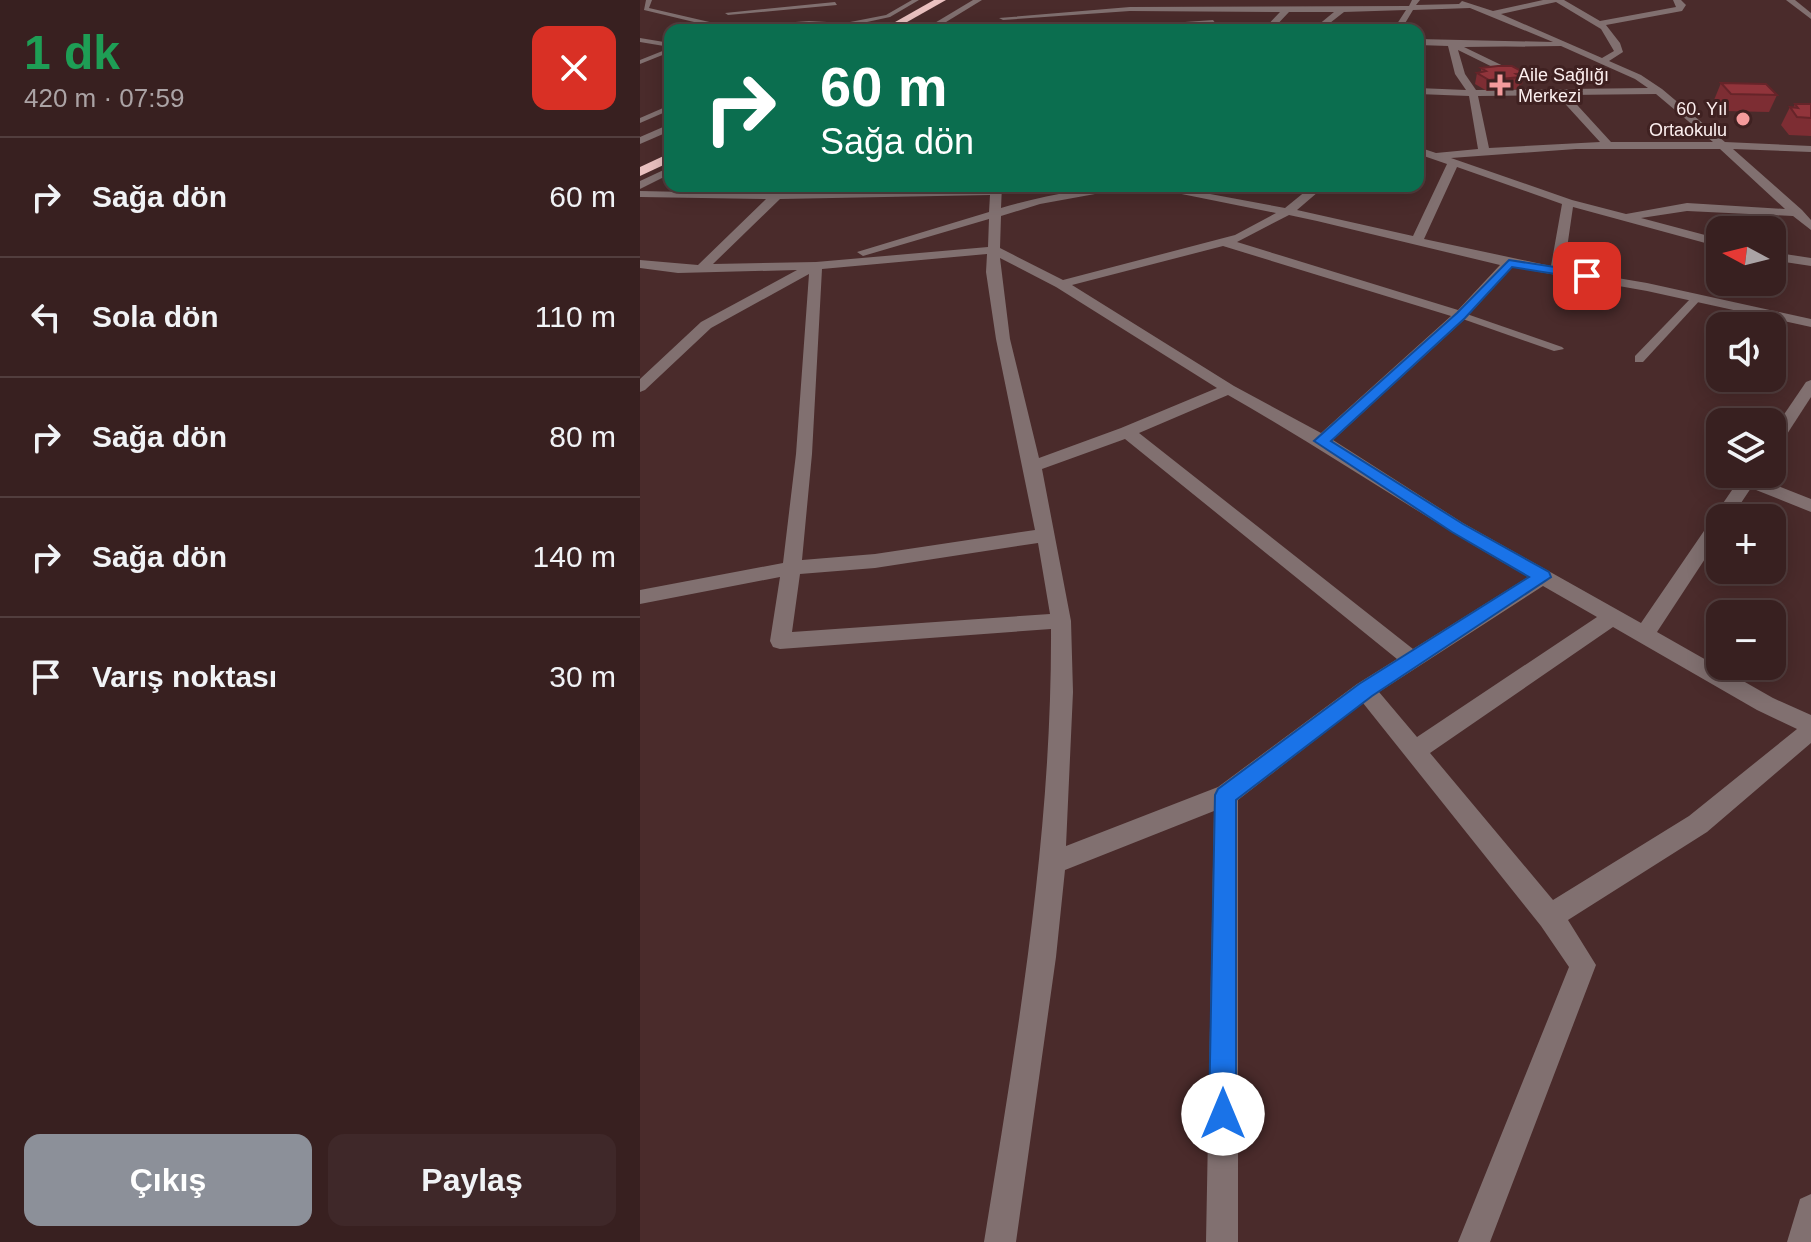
<!DOCTYPE html>
<html lang="tr">
<head>
<meta charset="utf-8">
<style>
	body { margin:0; font-family:Arial,sans-serif; background:#3f2829; color:#f1f3f6; height:100vh; display:flex; flex-direction:column; font-size:30px; white-space:nowrap }
	* { box-sizing:border-box; margin:0 }
	p { font-size:26px; color:#aba3a5 }
	.icon { flex:none; width:44px; height:44px; fill:none; stroke:currentColor; stroke-width:2; stroke-linecap:round; stroke-linejoin:round }
	.map { position:relative; flex:1; overflow:hidden }
	.drawer { display:flex; flex-direction:column; background:#382020; width:640px }
	.drawer>* { flex:none }
	.banner { position:absolute; left:24px; top:24px; width:760px; height:168px; border-radius:16px; box-shadow:0 4px 20px #0003,0 0 0 2px #523e3e; background:#0b6e4f; color:#fff; overflow:hidden }
	.needle { width:52px; rotate:277deg }
	.controls { position:absolute; left:1066px; top:216px; display:grid; gap:16px }
	.controls a { display:grid; place-items:center; width:80px; height:80px; border-radius:16px; background:#382020; box-shadow:0 4px 20px #0003,0 0 0 2px #523e3e; font-size:40px }
	.pin { position:absolute; display:grid; place-items:center; width:68px; height:68px; color:#fff; margin:-34px; border-radius:16px; box-shadow:0 4px 12px #0006 }
	.me { position:absolute; width:88px; margin:-44px; rotate:0deg; stroke-linejoin:round; filter:drop-shadow(0 0 6px #0008) }
	.turn { display:flex; align-items:center; gap:28px; height:168px; padding:0 24px; font-size:36px }
	.turn .icon { width:104px; height:104px; stroke-width:2.5 }
	.turn b { display:block; font-size:56px; line-height:68px }
	.round { display:grid; place-items:center; flex:none; width:84px; height:84px; border-radius:16px; background:#3f2829 }
	.overview { display:flex; align-items:center; justify-content:space-between; height:136px; padding:0 24px }
	h1 { font-size:48px; font-weight:600; line-height:60px; color:#1e9e55 }
	.button { display:flex; gap:16px; margin-top:auto; padding:16px 24px }
	.button a { flex:1; height:92px; border-radius:16px; background:#8c9099; color:#fff; font-size:32px; font-weight:600; line-height:92px; text-align:center }
	.button a+a { background:#3f2829; color:#f1f3f6 }
	ul { padding:0; list-style:none }
	li { display:flex; align-items:center; gap:24px; height:120px; padding:0 24px; border-top:2px solid #523e3e }
	li div { flex:1 }
	li b { display:block; font-size:30px }
	li em { font-style:normal }
	main { display:flex; flex:1; min-height:0 }
	.map>svg:first-child { display:block }
	.lines { fill:none; stroke-linecap:round; stroke-linejoin:round }
	.lane { fill:#817070; fill-rule:evenodd }
	.street { fill:#817070; fill-rule:evenodd }
	.highway { fill:#eac1c0; fill-rule:evenodd }
	.wall { fill:#7d2d33 }
	.shaded-wall { fill:#662429 }
	.building { fill:#91343b; stroke:#662429; stroke-width:2 }
	.route { fill:#1a73e8; stroke:#114b97; stroke-width:2 }
	.poi-dot { fill:#f59b9c; stroke:#3f2121; stroke-width:3 }
	.labels { text-anchor:middle; dominant-baseline:central; stroke-width:6; stroke-linejoin:round; paint-order:stroke }
	.far-poi-label { font-size:18px; fill:#fcefef; stroke:#3f2121; text-anchor:start }
</style>
</head>
<body>
<main>
<section class="drawer">
<div class="overview"><div><h1>1 dk</h1><p>420 m · 07:59</p></div><a class="round" style="background:#d93025;color:#fff"><svg class="icon" aria-label="close" viewBox="0 0 24 24"><path d="M6 6l12 12M18 6L6 18"/></svg></a></div>
<ul>
<li><svg class="icon" aria-label="right" viewBox="0 0 24 24"><path d="M7 20v-9h11M14 6l5 5-5 5"/></svg><div><b>Sağa dön</b></div><em>60 m</em></li>
<li><svg class="icon" aria-label="left" viewBox="0 0 24 24"><path d="M17 20v-9H6M10 6l-5 5 5 5"/></svg><div><b>Sola dön</b></div><em>110 m</em></li>
<li><svg class="icon" aria-label="right" viewBox="0 0 24 24"><path d="M7 20v-9h11M14 6l5 5-5 5"/></svg><div><b>Sağa dön</b></div><em>80 m</em></li>
<li><svg class="icon" aria-label="right" viewBox="0 0 24 24"><path d="M7 20v-9h11M14 6l5 5-5 5"/></svg><div><b>Sağa dön</b></div><em>140 m</em></li>
<li><svg class="icon" aria-label="arrive" viewBox="0 0 24 24"><path d="M6 21V4h12l-3 4 3 4H6"/></svg><div><b>Varış noktası</b></div><em>30 m</em></li>
</ul>
<div class="button"><a>Çıkış</a><a>Paylaş</a></div>
</section>
<div class="map">
<svg width="1171" height="1242" viewBox="0 0 1171 1242">
	<rect width="100%" height="100%" fill="#4a2b2b"/>
	<g class="lines">
		<g class="lane">
			<path d="M 6,0 L 12,0 L 9,8 L 91,27 L 169,21 L 205,23 L 246,15 L 272,0 L 279,0 L 250,17 L 195,29 L 193,26 C 154,24 116,30 78,30 L 79,28 L 4,10 Z"/>
			<path d="M 195,2 L 197,5 L 88,15 L 85,13 Z"/>
			<path d="M 0,38 L 30,43 L 30,47 L 0,42 Z"/>
			<path d="M 30,48 L 30,52 L 0,64 L 0,60 Z"/>
			<path d="M 30,105 L 30,110 L 0,123 L 0,118 Z"/>
			<path d="M 1053,296 L 1062,298 L 1003,362 L 995,362 L 995,356 Z"/>
			<path d="M 821,312 L 922,347 L 924,349 L 914,351 L 817,317 L 817,313 Z"/>
		</g>
		<g class="street">
			<path d="M 333,0 L 342,0 L 293,30 L 283,30 Z"/>
			<path d="M 772,0 L 780,0 L 776,5 L 819,4 L 822,1 L 853,11 L 903,0 L 924,0 L 960,21 L 1036,7 L 1033,0 L 1041,0 L 1046,5 L 1042,11 L 966,25 L 980,43 L 983,52 L 969,61 L 1001,75 L 1022,89 L 1085,142 L 1171,146 L 1171,152 L 1093,149 L 1162,210 L 1171,220 L 1171,230 L 1153,216 L 1047,211 L 1001,218 L 1080,239 L 1080,247 L 933,207 L 924,269 L 1007,283 L 1171,319 L 1171,327 L 1007,291 L 872,267 L 826,318 L 693,440 L 823,523 L 1001,623 L 1103,474 L 1121,474 L 1118,478 L 1171,499 L 1171,512 L 1111,488 L 1091,518 L 1080,518 L 1080,536 L 1017,632 L 1133,698 L 1171,715 L 1171,743 L 1067,832 L 928,920 L 956,965 L 850,1242 L 818,1242 L 929,967 L 901,926 L 723,703 L 598,800 L 598,1242 L 566,1242 L 574,811 L 425,870 L 416,957 L 376,1242 L 344,1242 C 377,1038 412,836 411,629 L 140,649 L 133,647 L 130,641 L 140,577 L 0,604 L 0,590 L 143,563 L 156,454 L 169,274 L 71,328 L 5,390 L 0,392 L 0,379 L 61,322 L 157,270 L 38,273 L 0,268 L 0,260 L 58,265 L 126,199 L 0,197 L 0,191 L 94,193 L 362,186 L 361,208 C 406,195 452,186 499,186 L 400,204 L 361,216 L 360,248 L 423,280 L 595,235 L 636,213 L 502,186 L 527,186 L 645,208 L 672,186 L 685,186 L 657,210 L 773,236 L 807,164 L 778,154 L 778,147 L 796,153 L 838,149 L 829,96 L 778,94 L 778,88 L 826,90 L 815,74 L 808,46 L 778,45 L 778,39 L 913,42 L 830,8 L 773,10 L 761,30 L 753,30 L 766,10 L 704,12 L 681,30 L 672,30 L 694,12 L 649,12 L 632,30 L 623,30 L 640,12 L 490,11 L 363,20 L 359,18 L 490,7 L 769,6 ZM 916,2 L 961,29 L 974,51 L 962,58 L 861,14 ZM 921,46 L 995,79 L 1008,88 L 836,90 L 825,74 L 818,50 L 879,80 L 882,75 L 824,47 ZM 1016,94 L 1073,142 L 971,142 L 928,95 ZM 917,95 L 960,142 L 849,148 L 838,96 ZM 936,149 L 1080,149 L 1145,209 L 1047,203 L 986,214 L 932,200 L 811,158 ZM 817,167 L 922,204 L 911,266 L 784,239 ZM 350,195 L 349,212 L 217,252 L 223,256 L 349,219 L 348,247 L 176,262 L 73,264 L 140,199 ZM 649,215 L 677,221 L 860,265 L 818,310 L 597,242 ZM 583,246 L 811,316 L 681,433 L 594,386 L 432,285 ZM 347,254 L 346,272 L 356,339 L 395,530 L 235,554 L 162,560 L 172,454 L 182,269 ZM 360,258 L 416,287 L 577,388 L 481,428 L 399,458 L 370,339 ZM 588,395 C 690,453 786,519 888,577 L 773,649 L 499,433 ZM 485,439 L 757,659 L 717,684 L 578,787 L 426,846 L 433,692 L 431,621 L 402,469 ZM 398,543 L 410,614 L 152,632 L 160,574 L 235,568 ZM 903,586 L 957,617 L 777,737 L 739,692 ZM 973,627 L 1117,710 L 1157,729 L 1049,816 L 913,900 L 790,753 Z"/>
			<path d="M 1146,0 L 1155,0 L 1171,13 L 1171,19 Z"/>
			<path d="M 573,20 L 576,24 L 457,30 L 461,28 Z"/>
			<path d="M 30,124 L 30,131 L 0,144 L 0,137 Z"/>
			<path d="M 30,167 L 30,174 L 0,189 L 0,181 Z"/>
			<path d="M 1132,252 L 1171,258 L 1171,266 L 1132,260 Z"/>
			<path d="M 1171,380 L 1171,397 L 1138,448 L 1132,449 L 1132,432 L 1166,382 Z"/>
			<path d="M 1171,1194 L 1171,1242 L 1147,1242 L 1160,1199 Z"/>
		</g>
		<g class="highway">
			<path d="M 294,0 L 306,0 L 253,30 L 241,30 Z"/>
			<path d="M 30,153 L 30,162 L 0,176 L 0,167 Z"/>
		</g>
	</g>
	<g class="wall">
		<path d="M 841,68 L 885,73 L 882,84 L 879,85 L 878,89 L 847,91 L 835,84 L 837,73 L 841,72 Z"/>
		<path d="M 1081,83 L 1137,95 L 1129,112 L 1084,111 L 1074,100 Z"/>
		<path d="M 1155,104 L 1171,104 L 1171,136 L 1149,135 L 1141,125 L 1150,107 L 1153,108 Z"/>
	</g>
	<path class="shaded-wall" d="M 885,73 L 882,84 L 879,85 L 881,77 L 876,74 Z"/>
	<g class="building">
		<path d="M 858,66 L 872,66 L 885,73 L 876,74 L 881,77 L 849,80 L 837,73 L 846,71 L 841,68 Z"/>
		<path d="M 1081,83 L 1126,84 L 1137,95 L 1091,94 Z"/>
		<path d="M 1155,104 L 1171,104 L 1171,118 L 1157,117 L 1150,107 L 1158,108 Z"/>
	</g>
	<path class="route" d="M 869,260 L 947,272 L 953,276 L 947,279 L 872,267 L 825,318 L 691,441 L 823,524 L 909,572 L 911,577 L 732,696 L 596,800 L 596,1114 L 592,1124 L 583,1128 L 573,1124 L 569,1114 L 575,795 L 578,789 L 719,684 L 889,577 L 812,532 L 674,441 L 817,313 Z"/>
	<g class="poi-dot">
		<path d="M856 73h8v8h8v8h-8v8h-8v-8h-8v-8h8z"/>
		<circle cx="1103" cy="119" r="8"/>
	</g>
	<g class="labels">
		<g class="far-poi-label">
			<text x="878" y="75">Aile Sağlığı<tspan x="878" dy="21">Merkezi</tspan></text>
			<text x="1087" y="109" text-anchor="end">60. Yıl<tspan x="1087" dy="21">Ortaokulu</tspan></text>
		</g>
	</g>
</svg>
<div class="controls">
<a><svg class="needle" viewBox="-14 -14 28 28"><path d="M0-13l5 13h-10z" fill="#e53935"/><path d="M0 13l5-13h-10z" fill="#aba3a5"/></svg></a>
<a><svg class="icon" aria-label="sound" viewBox="0 0 24 24"><path d="M4 9h4l5-4v14l-5-4H4zM17 9q2 3 0 6"/></svg></a>
<a><svg class="icon" aria-label="layers" viewBox="0 0 24 24"><path d="M12 4l9 5-9 5-9-5zM3 14l9 5 9-5"/></svg></a>
<a>+</a>
<a>−</a>
</div>
<div class="pin" style="left:947px;top:276px;background:#d93025"><svg class="icon" aria-label="arrive" viewBox="0 0 24 24"><path d="M6 21V4h12l-3 4 3 4H6"/></svg></div>
<svg class="me" style="left:583px;top:1114px" viewBox="-20 -20 40 40"><circle r="19" fill="#fff"/><path d="M0-13L10 11 0 6-10 11z" fill="#1a73e8"/></svg>
<div class="banner">
<div class="turn"><svg class="icon" aria-label="right" viewBox="0 0 24 24"><path d="M7 20v-9h11M14 6l5 5-5 5"/></svg><div><b>60 m</b>Sağa dön</div></div>
</div>
</div>
</main>
</body>
</html>
